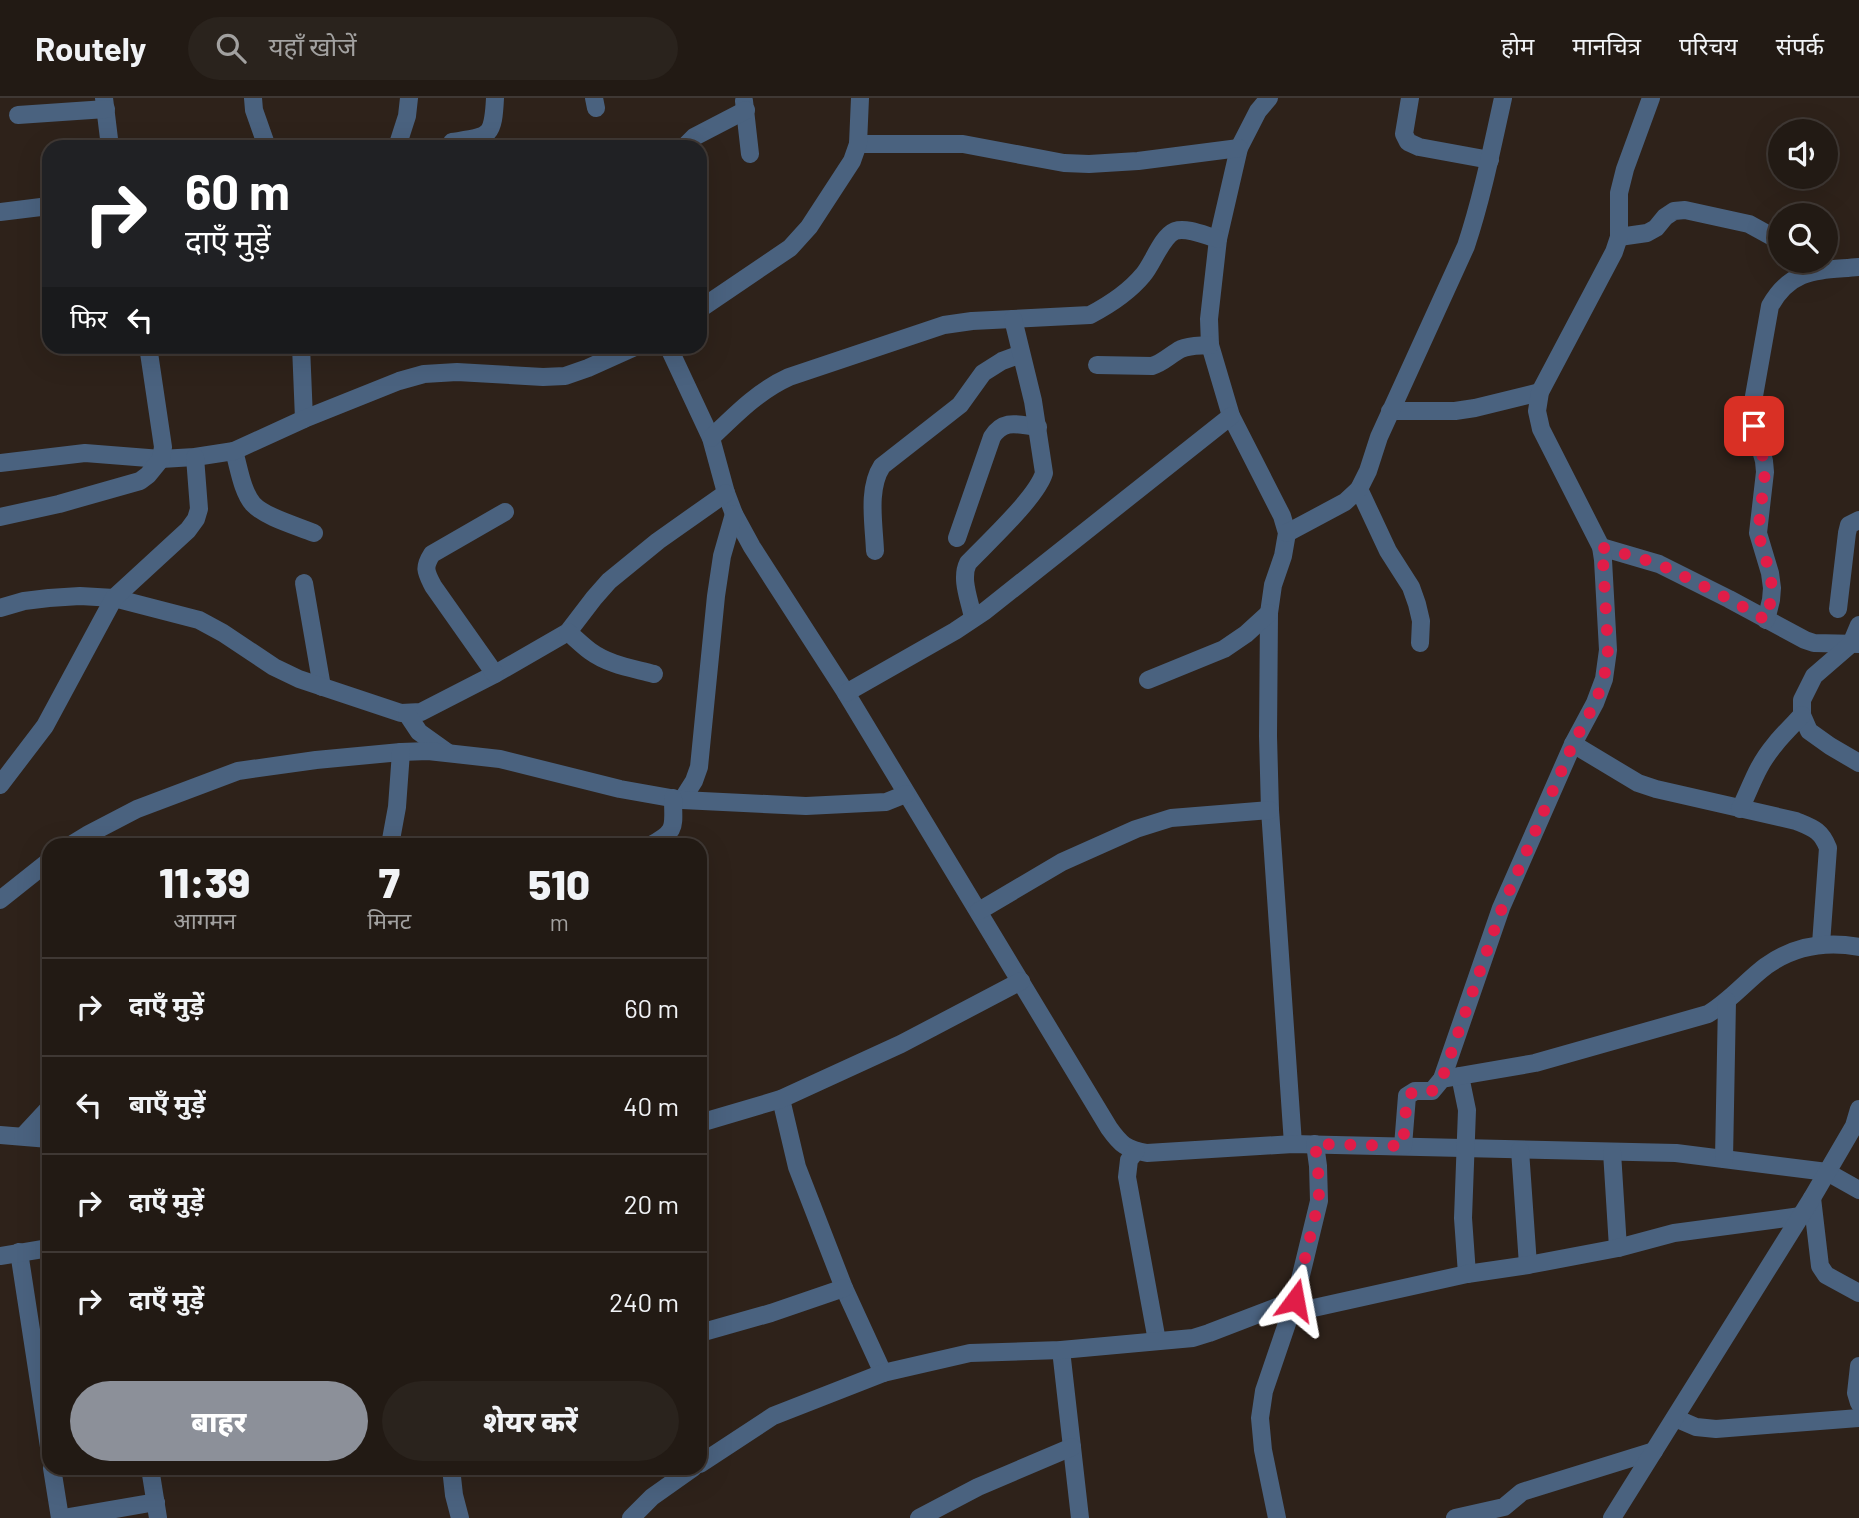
<!DOCTYPE html>
<html lang="hi">
<head>
<meta charset="utf-8">
<style>
	body { margin:0; font-family:Barlow,"Noto Sans Devanagari",sans-serif; background:#2a231d; color:#f1f3f6; height:100vh; display:flex; flex-direction:column; font-size:26px; white-space:nowrap }
	* { box-sizing:border-box; margin:0 }
	p { font-size:23px; color:#a2a1a0 }
	.icon { flex:none; width:38px; height:38px; fill:none; stroke:currentColor; stroke-width:2; stroke-linecap:round; stroke-linejoin:round }
	.map { position:relative; flex:1; overflow:hidden }
	.details { position:absolute; left:42px; top:740px; width:665px; height:637px; display:flex; flex-direction:column; background:#221a14; border-radius:21px; box-shadow:0 7px 28px #0002,0 0 0 2px #3f3834 }
	.details>* { flex:none }
	.banner { position:absolute; left:42px; top:42px; width:665px; height:214px; border-radius:21px; box-shadow:0 7px 28px #0002,0 0 0 2px #3f3834; background:#202124; color:#fff; overflow:hidden }
	.controls { position:absolute; left:1768px; top:21px; display:grid; gap:14px }
	.controls a { display:grid; place-items:center; width:70px; height:70px; border-radius:50%; background:#221a14; box-shadow:0 7px 28px #0002,0 0 0 2px #3f3834; font-size:35px }
	.pin { position:absolute; display:grid; place-items:center; width:60px; height:60px; color:#fff; margin:-30px; border-radius:14px; box-shadow:0 4px 10px #0006 }
	.me { position:absolute; width:77px; margin:-38px; rotate:13deg; stroke-linejoin:round; filter:drop-shadow(0 0 5px #0008) }
	.turn { display:flex; align-items:center; gap:24px; height:147px; padding:0 28px; font-size:32px }
	.turn .icon { width:91px; height:91px; stroke-width:2.5 }
	.turn b { display:block; font-size:49px; line-height:60px }
	.then { display:flex; align-items:center; height:66px; padding:0 28px; background:#0003; gap:14px; font-size:26px }
	.eta { display:flex; justify-content:space-evenly; align-items:center; height:119px; text-align:center }
	.eta b { font-size:42px; font-weight:800; line-height:49px }
	.action { display:flex; gap:14px; margin-top:auto; padding:14px 28px }
	.action a { flex:1; height:80px; border-radius:42px; background:#8c9099; color:#fff; font-size:28px; font-weight:800; line-height:80px; text-align:center }
	.action a+a { background:#2a231d; color:#f1f3f6 }
	ul { padding:0; list-style:none }
	li { display:flex; align-items:center; gap:21px; height:98px; padding:0 28px; border-top:2px solid #3f3834 }
	li div { flex:1 }
	li b { display:block; font-size:26px }
	li em { font-style:normal }
	header { display:flex; align-items:center; gap:42px; box-sizing:border-box; height:98px; padding:0 35px; background:#221a14; border-bottom:2px solid #3f3834 }
	header strong { font-size:33px }
	nav { display:flex; gap:38px; margin-inline-start:auto; font-size:24px }
	.search { width:490px; height:63px; background:#2a231d; display:flex; align-items:center; gap:18px; box-sizing:border-box; padding:0 24px; border-radius:38px; color:#a2a1a0; font-size:26px }
	.map>svg:first-child { display:block }
	.lines { fill:none; stroke-linecap:round; stroke-linejoin:round }
	.street { stroke:#4a627f; stroke-width:18 }
	.route { stroke:#e11d48; stroke-width:12; stroke-dasharray:0 21.6 }
</style>
</head>
<body>
<header>
<strong>Routely</strong>
<div class="search"><svg class="icon" aria-label="search" viewBox="0 0 24 24"><circle cx="10" cy="10" r="6"/><path d="M15 15l6 6"/></svg>यहाँ खोजें</div>
<nav><a>होम</a><a>मानचित्र</a><a>परिचय</a><a>संपर्क</a></nav>
</header>
<div class="map">
<svg width="1859" height="1420" viewBox="0 0 1859 1420">
	<rect width="100%" height="100%" fill="#2e221a"/>
	<g class="lines">
		<g class="street">
			<path d="M 104,0 L 110,49"/>
			<path d="M 253,0 L 254,12 L 267,49"/>
			<path d="M 594,0 L 596,10"/>
			<path d="M 1269,0 L 1258,13 L 1239,50 L 1218,141 L 1209,221 L 1210,247 L 1231,318 L 1282,418 L 1287,435 L 1283,458 L 1273,487 L 1269,515 L 1268,638 L 1270,712 L 1293,1046"/>
			<path d="M 1410,0 L 1404,36 L 1408,44 L 1419,49 L 1490,62"/>
			<path d="M 744,3 L 750,56"/>
			<path d="M 18,17 L 106,11"/>
			<path d="M 452,44 C 490,38 493,40 495,0"/>
			<path d="M 858,46 L 963,46 L 1064,65 L 1089,66 L 1138,63 L 1239,50"/>
			<path d="M 397,49 L 407,18 L 409,0"/>
			<path d="M 684,49 L 694,39 L 746,12"/>
			<path d="M 0,114 L 49,108"/>
			<path d="M 1619,139 L 1647,135 L 1656,130 L 1665,119 L 1674,113 L 1685,112 L 1749,126 L 1780,143"/>
			<path d="M 700,211 L 790,150 L 809,129 L 852,63 L 858,46 L 860,0"/>
			<path d="M 301,248 L 304,321"/>
			<path d="M 668,248 L 711,340 L 726,395 L 734,416 L 752,449 L 846,595 L 1109,1030 C 1121,1047 1126,1051 1147,1055 L 1293,1046 L 1676,1055 L 1827,1074 L 1859,1092"/>
			<path d="M 1097,267 L 1152,268 C 1163,265 1171,256 1181,251 C 1190,247 1200,248 1210,247"/>
			<path d="M 1390,313 L 1455,313 L 1475,310 L 1540,294"/>
			<path d="M 711,340 C 735,317 758,293 789,279 L 944,227 L 972,223 L 1090,217 C 1109,207 1129,194 1143,177 C 1153,166 1161,139 1175,133 C 1187,129 1206,138 1218,141"/>
			<path d="M 234,353 C 239,370 242,393 253,406 C 265,419 297,428 314,435"/>
			<path d="M 0,365 L 85,355 L 161,361 L 195,359 L 234,353 L 304,321 L 399,283 L 424,276 L 457,274 L 543,279 L 565,278 L 588,270 L 637,248"/>
			<path d="M 1359,391 L 1388,453 L 1411,489 L 1417,506 L 1421,523 L 1420,545"/>
			<path d="M 0,419 L 59,406 L 140,383 L 148,377 L 161,361 L 163,349 L 148,248"/>
			<path d="M 1287,435 L 1345,404 L 1359,391 L 1368,373 L 1379,339 L 1466,148 C 1482,100 1492,50 1503,0"/>
			<path d="M 957,440 L 992,339 C 1004,320 1019,327 1038,329"/>
			<path d="M 1601,449 L 1659,466 L 1729,501 L 1805,542 L 1814,545 L 1859,546"/>
			<path d="M 875,453 C 874,426 867,391 882,368 L 960,307 L 983,275 L 1002,263 L 1021,256"/>
			<path d="M 304,485 L 322,589"/>
			<path d="M 0,510 L 24,503 L 49,500 L 80,498 L 114,500 L 199,522 L 223,535 L 274,569 L 299,581 L 401,615 L 421,614 L 495,576 L 568,534 L 594,500 L 609,483 L 658,443 L 726,395"/>
			<path d="M 1838,511 L 1847,435 L 1849,427 L 1859,422"/>
			<path d="M 973,520 C 970,503 960,481 968,465 C 987,445 1037,399 1044,375 L 1033,303 L 1013,221"/>
			<path d="M 1766,522 L 1771,502 L 1772,490 L 1770,475 L 1758,435 L 1765,374 L 1764,363 L 1754,328 L 1754,298 L 1770,208 C 1792,169 1819,173 1859,169"/>
			<path d="M 1859,527 L 1851,546 L 1814,578 L 1802,602 L 1802,617 L 1809,633 L 1830,648 L 1859,665"/>
			<path d="M 568,534 C 575,540 582,547 590,553 C 609,567 632,570 654,576"/>
			<path d="M 495,576 L 433,488 C 426,474 423,470 432,456 L 505,414"/>
			<path d="M 1148,582 L 1224,551 L 1246,536 L 1269,515"/>
			<path d="M 846,595 L 955,533 L 985,513 L 1231,318"/>
			<path d="M 407,616 L 419,634 L 447,654"/>
			<path d="M 1573,646 L 1638,685 L 1656,691 L 1796,723 C 1813,730 1821,732 1828,750 L 1821,846"/>
			<path d="M 0,687 L 45,628 L 114,500 L 188,432 L 196,421 L 199,411 L 195,359"/>
			<path d="M 682,702 L 694,683 L 699,669 L 716,498 L 722,458 L 734,416"/>
			<path d="M 1740,711 C 1747,697 1752,683 1759,670 C 1770,649 1786,634 1802,617"/>
			<path d="M 71,747 L 89,736 L 137,711 L 238,673 L 316,662 L 401,654 L 428,653 L 500,661 L 620,691 L 682,702 L 806,708 L 886,704 L 906,696"/>
			<path d="M 390,747 L 397,709 L 401,654"/>
			<path d="M 651,747 C 678,733 673,728 673,700"/>
			<path d="M 0,802 L 49,763"/>
			<path d="M 979,813 L 1062,764 L 1136,731 L 1171,720 L 1270,712"/>
			<path d="M 1460,978 L 1467,1012 L 1463,1120 L 1467,1176"/>
			<path d="M 1442,981 L 1501,810 L 1573,646 L 1595,605 L 1604,581 L 1608,552 L 1603,462 L 1601,449 L 1541,331 L 1537,313 L 1540,294 L 1614,154 L 1619,139 L 1619,95 L 1625,71 L 1651,0"/>
			<path d="M 781,1001 L 797,1069 L 844,1190 L 883,1275"/>
			<path d="M 700,1025 L 781,1001 L 901,946 L 1021,883"/>
			<path d="M 0,1037 L 49,1041"/>
			<path d="M 23,1038 L 49,1010"/>
			<path d="M 1403,1048 L 1407,998 L 1415,993 L 1432,993 L 1442,981 L 1535,965 L 1708,916 C 1730,903 1746,883 1766,868 C 1794,848 1826,843 1859,849"/>
			<path d="M 1520,1052 L 1528,1167"/>
			<path d="M 1136,1053 L 1129,1062 L 1127,1079 L 1157,1243"/>
			<path d="M 1612,1054 L 1618,1150"/>
			<path d="M 1724,1061 L 1727,903"/>
			<path d="M 1812,1100 L 1820,1168 L 1826,1177 L 1859,1195"/>
			<path d="M 19,1154 L 49,1349"/>
			<path d="M 0,1158 L 49,1150"/>
			<path d="M 1291,1215 L 1467,1176 L 1528,1167 L 1618,1150 L 1674,1135 L 1801,1118"/>
			<path d="M 700,1235 L 771,1215 L 844,1190"/>
			<path d="M 1061,1252 L 1080,1420"/>
			<path d="M 1859,1268 L 1856,1295 L 1859,1305"/>
			<path d="M 1675,1320 L 1696,1329 L 1716,1331 L 1859,1320"/>
			<path d="M 700,1366 L 773,1318 L 883,1275 L 970,1255 L 1061,1252 L 1193,1240 L 1209,1235 L 1295,1202"/>
			<path d="M 52,1370 L 60,1420"/>
			<path d="M 150,1370 L 158,1420"/>
			<path d="M 451,1370 L 454,1397 L 460,1420"/>
			<path d="M 63,1420 L 156,1404"/>
			<path d="M 631,1420 L 652,1399 L 693,1370"/>
			<path d="M 919,1420 L 978,1389 L 1072,1349"/>
			<path d="M 1277,1420 L 1263,1352 L 1260,1320 L 1264,1293 L 1295,1202 L 1319,1103 L 1318,1068 L 1315,1046"/>
			<path d="M 1455,1420 L 1504,1409 L 1522,1394 L 1654,1353"/>
			<path d="M 1612,1420 L 1812,1100 L 1854,1028 L 1859,1011"/>
		</g>
	</g>
	<g class="lines">
		<path class="route" d="M 1295,1202 L 1319,1102 L 1318,1068 L 1315,1046 L 1403,1048 L 1407,998 L 1415,993 L 1432,993 L 1442,981 L 1502,810 L 1573,646 L 1595,605 L 1604,581 L 1608,552 L 1603,462 L 1601,449 L 1659,466 L 1729,501 L 1766,522 L 1771,502 L 1772,490 L 1770,475 L 1758,435 L 1765,374 L 1764,363 L 1754,328"/>
	</g>
</svg>
<div class="controls">
<a><svg class="icon" aria-label="sound" viewBox="0 0 24 24"><path d="M4 9h4l5-4v14l-5-4H4zM17 9q2 3 0 6"/></svg></a>
<a><svg class="icon" aria-label="search" viewBox="0 0 24 24"><circle cx="10" cy="10" r="6"/><path d="M15 15l6 6"/></svg></a>
</div>
<div class="pin" style="left:1754px;top:328px;background:#d93025"><svg class="icon" aria-label="arrive" viewBox="0 0 24 24"><path d="M6 21V4h12l-3 4 3 4H6"/></svg></div>
<svg class="me" style="left:1295px;top:1202px" viewBox="-20 -20 40 40"><path d="M0-17L14 15 0 8-14 15z" fill="#e11d48" stroke="#fff" stroke-width="4"/></svg>
<div class="banner">
<div class="turn"><svg class="icon" aria-label="right" viewBox="0 0 24 24"><path d="M7 20v-9h11M14 6l5 5-5 5"/></svg><div><b>60 m</b>दाएँ मुड़ें</div></div>
<div class="then">फिर<svg class="icon" aria-label="left" viewBox="0 0 24 24"><path d="M17 20v-9H6M10 6l-5 5 5 5"/></svg></div>
</div>
<section class="details">
<div class="eta">
<div><b>11:39</b><p>आगमन</p></div>
<div><b>7</b><p>मिनट</p></div>
<div><b>510</b><p>m</p></div>
</div>
<ul>
<li><svg class="icon" aria-label="right" viewBox="0 0 24 24"><path d="M7 20v-9h11M14 6l5 5-5 5"/></svg><div><b>दाएँ मुड़ें</b></div><em>60 m</em></li>
<li><svg class="icon" aria-label="left" viewBox="0 0 24 24"><path d="M17 20v-9H6M10 6l-5 5 5 5"/></svg><div><b>बाएँ मुड़ें</b></div><em>40 m</em></li>
<li><svg class="icon" aria-label="right" viewBox="0 0 24 24"><path d="M7 20v-9h11M14 6l5 5-5 5"/></svg><div><b>दाएँ मुड़ें</b></div><em>20 m</em></li>
<li><svg class="icon" aria-label="right" viewBox="0 0 24 24"><path d="M7 20v-9h11M14 6l5 5-5 5"/></svg><div><b>दाएँ मुड़ें</b></div><em>240 m</em></li>
</ul>
<div class="action"><a>बाहर</a><a>शेयर करें</a></div>
</section>
</div>
</body>
</html>
